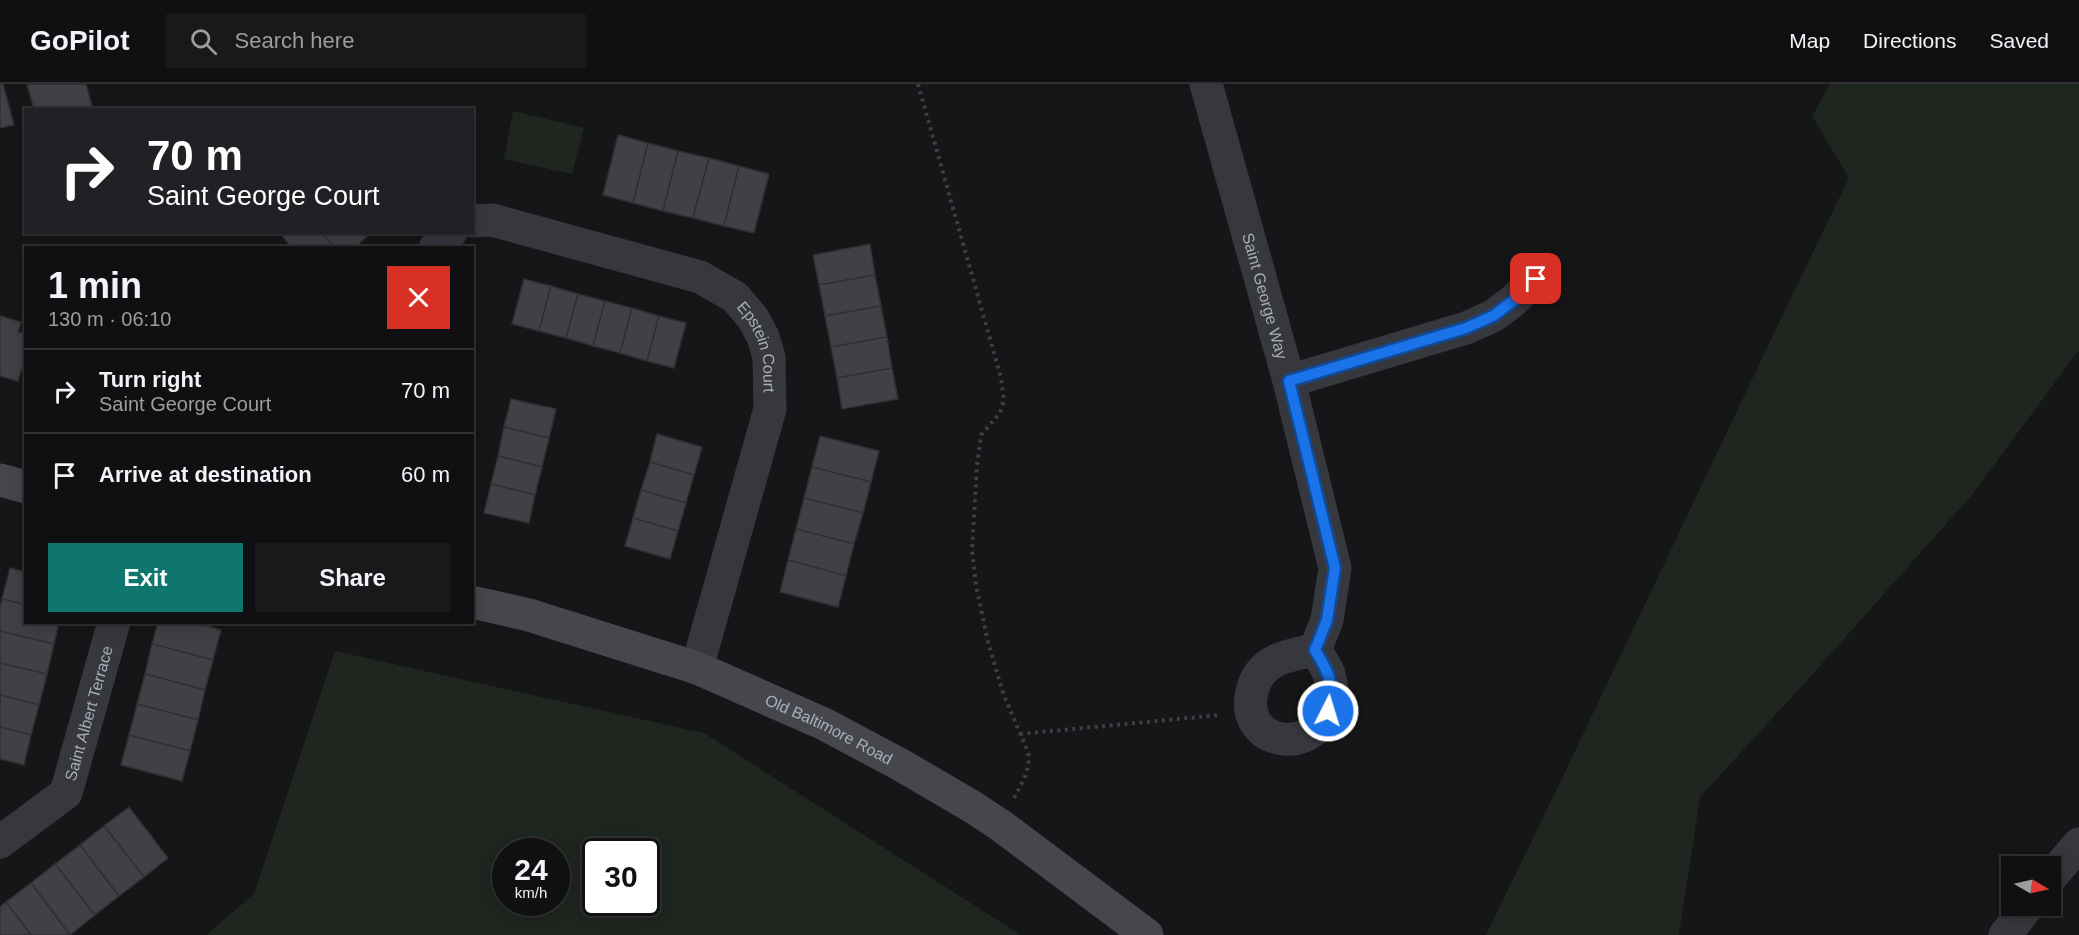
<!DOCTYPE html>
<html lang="en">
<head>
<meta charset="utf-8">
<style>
	body { margin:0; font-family:Arial,sans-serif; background:#19191b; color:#f1f3f6; height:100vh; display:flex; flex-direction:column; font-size:22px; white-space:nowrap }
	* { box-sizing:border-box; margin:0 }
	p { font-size:20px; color:#9c9d9f }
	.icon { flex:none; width:33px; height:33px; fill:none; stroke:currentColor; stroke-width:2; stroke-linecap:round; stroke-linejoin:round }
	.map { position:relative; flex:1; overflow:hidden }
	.side { position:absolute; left:24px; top:162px; width:450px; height:378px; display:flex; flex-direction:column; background:#101012; border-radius:0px; box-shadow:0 3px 15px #0003,0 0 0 2px #303032 }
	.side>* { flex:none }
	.top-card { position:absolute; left:24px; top:24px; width:450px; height:126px; border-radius:0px; box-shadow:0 3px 15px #0003,0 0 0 2px #303032; background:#202124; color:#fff; overflow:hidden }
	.needle { width:39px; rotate:99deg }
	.tools { position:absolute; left:2001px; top:772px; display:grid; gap:12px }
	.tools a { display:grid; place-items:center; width:60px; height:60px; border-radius:0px; background:#101012; box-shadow:0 3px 15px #0003,0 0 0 2px #303032; font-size:30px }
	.speed { position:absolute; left:492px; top:754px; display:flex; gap:12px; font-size:30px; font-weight:700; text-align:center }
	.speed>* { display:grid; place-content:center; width:78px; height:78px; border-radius:50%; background:#101012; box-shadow:0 3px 15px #0003,0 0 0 2px #303032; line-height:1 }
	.speed small { font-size:15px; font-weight:400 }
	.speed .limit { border:3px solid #111; border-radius:9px; background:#fff; color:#111 }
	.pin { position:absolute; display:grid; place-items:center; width:51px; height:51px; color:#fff; margin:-26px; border-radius:12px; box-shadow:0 3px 9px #0006 }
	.me { position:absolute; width:66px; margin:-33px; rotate:5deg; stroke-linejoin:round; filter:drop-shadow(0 0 4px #0008) }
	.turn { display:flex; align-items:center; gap:21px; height:126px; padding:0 24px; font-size:27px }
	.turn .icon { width:78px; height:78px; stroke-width:2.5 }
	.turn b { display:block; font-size:42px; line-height:51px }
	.round { display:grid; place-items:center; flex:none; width:63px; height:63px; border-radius:0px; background:#19191b }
	.summary { display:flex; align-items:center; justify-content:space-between; height:102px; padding:0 24px }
	h1 { font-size:36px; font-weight:700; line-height:45px }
	.button { display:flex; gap:12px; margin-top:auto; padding:12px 24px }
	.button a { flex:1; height:69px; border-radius:0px; background:#0f766e; color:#fff; font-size:24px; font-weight:700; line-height:69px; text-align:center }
	.button a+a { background:#19191b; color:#f1f3f6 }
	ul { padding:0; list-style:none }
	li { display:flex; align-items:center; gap:18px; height:84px; padding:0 24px; border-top:2px solid #303032 }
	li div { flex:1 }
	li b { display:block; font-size:22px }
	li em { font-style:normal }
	header { display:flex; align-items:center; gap:36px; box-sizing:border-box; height:84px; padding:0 30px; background:#101012; border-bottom:2px solid #303032 }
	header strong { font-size:28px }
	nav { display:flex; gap:33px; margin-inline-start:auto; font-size:21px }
	.search { width:420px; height:54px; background:#19191b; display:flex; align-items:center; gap:15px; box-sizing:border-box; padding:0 21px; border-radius:0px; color:#9c9d9f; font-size:22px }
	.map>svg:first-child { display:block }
	.green { fill:#1e261f; fill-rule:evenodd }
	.building { fill:#404145; stroke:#303034; stroke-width:1.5 }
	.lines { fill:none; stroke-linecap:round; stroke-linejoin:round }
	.path { stroke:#3d3f44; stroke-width:4; stroke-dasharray:3 4.5; stroke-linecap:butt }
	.street { stroke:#37383d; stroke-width:33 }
	.secondary { stroke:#45474d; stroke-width:33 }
	.route-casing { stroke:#114b97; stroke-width:15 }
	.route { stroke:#1a73e8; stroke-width:10 }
	.labels { text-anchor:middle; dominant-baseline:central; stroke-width:6; stroke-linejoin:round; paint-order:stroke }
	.street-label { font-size:16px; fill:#a8adb8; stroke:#111113 }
</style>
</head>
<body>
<header>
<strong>GoPilot</strong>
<div class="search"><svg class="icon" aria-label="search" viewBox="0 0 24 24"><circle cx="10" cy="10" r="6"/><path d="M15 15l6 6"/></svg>Search here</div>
<nav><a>Map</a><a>Directions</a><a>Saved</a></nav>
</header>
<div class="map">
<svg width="2079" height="851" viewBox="0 0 2079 851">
	<rect width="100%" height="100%" fill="#161618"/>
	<g class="green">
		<path d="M 1830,0 L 2079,0 L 2079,266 L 1970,413 L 1811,592 L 1700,713 L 1679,851 L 1486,851 C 1609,600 1726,346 1849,94 L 1812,32 Z"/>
		<path d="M 513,27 L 584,44 L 572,90 L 504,75 Z"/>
		<path d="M 335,567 L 704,649 L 1021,851 L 206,851 L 254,810 ZM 506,768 L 556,768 L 556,819 L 506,819 ZM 596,768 L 646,768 L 646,819 L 596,819 Z"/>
	</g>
	<g class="building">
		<path d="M 0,0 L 3,0 L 14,41 L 0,44 Z"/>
		<path d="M 27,0 L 86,0 L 92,22 L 80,26 L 34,26 Z"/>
		<path d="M 618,51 L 648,59 L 633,119 L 603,111 Z"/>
		<path d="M 648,59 L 678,67 L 663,127 L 633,119 Z"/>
		<path d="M 678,67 L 709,74 L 693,134 L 663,127 Z"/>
		<path d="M 709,74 L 739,82 L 724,142 L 693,134 Z"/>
		<path d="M 739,82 L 769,90 L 754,149 L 724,142 Z"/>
		<path d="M 279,148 L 321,148 L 335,164 L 292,164 Z"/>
		<path d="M 321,148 L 364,148 L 367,152 L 355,164 L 335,164 Z"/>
		<path d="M 870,160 L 875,191 L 819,201 L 813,171 Z"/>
		<path d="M 875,191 L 881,222 L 825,232 L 819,201 Z"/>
		<path d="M 524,195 L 551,202 L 539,247 L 512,240 Z"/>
		<path d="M 551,202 L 578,210 L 566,254 L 539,247 Z"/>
		<path d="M 578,210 L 605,217 L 593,262 L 566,254 Z"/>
		<path d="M 605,217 L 632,224 L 620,269 L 593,262 Z"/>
		<path d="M 881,222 L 887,253 L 831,263 L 825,232 Z"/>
		<path d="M 632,224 L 659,232 L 647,277 L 620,269 Z"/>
		<path d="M 0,232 L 21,238 L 18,248 L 26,250 L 26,270 L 18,297 L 0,292 Z"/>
		<path d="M 659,232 L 686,239 L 674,284 L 647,277 Z"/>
		<path d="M 887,253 L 892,284 L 837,294 L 831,263 Z"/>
		<path d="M 892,284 L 898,315 L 842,325 L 837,294 Z"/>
		<path d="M 511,315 L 556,325 L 549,354 L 504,343 Z"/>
		<path d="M 504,343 L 549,354 L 542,383 L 498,372 Z"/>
		<path d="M 657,350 L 702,363 L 694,391 L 650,378 Z"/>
		<path d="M 820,352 L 879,367 L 871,398 L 812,383 Z"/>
		<path d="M 498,372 L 542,383 L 535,411 L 491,400 Z"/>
		<path d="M 650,378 L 694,391 L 686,419 L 641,406 Z"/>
		<path d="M 812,383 L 871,398 L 863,429 L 804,414 Z"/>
		<path d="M 491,400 L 535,411 L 529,439 L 484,429 Z"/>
		<path d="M 641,406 L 686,419 L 678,447 L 633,434 Z"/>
		<path d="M 804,414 L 863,429 L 854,460 L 796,445 Z"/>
		<path d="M 633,434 L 678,447 L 670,475 L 625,462 Z"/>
		<path d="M 796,445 L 854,460 L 846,492 L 788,476 Z"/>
		<path d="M 788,476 L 846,492 L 838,523 L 780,508 Z"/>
		<path d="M 10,484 L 26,488 L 26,521 L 2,515 Z"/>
		<path d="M 2,515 L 26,521 L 26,538 L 59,538 L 54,560 L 0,547 L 0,525 Z"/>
		<path d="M 158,538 L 194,538 L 221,546 L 213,576 L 152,560 Z"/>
		<path d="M 0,547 L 54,560 L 47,590 L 0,579 Z"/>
		<path d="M 152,560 L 213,576 L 205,606 L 145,590 Z"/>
		<path d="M 0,579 L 47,590 L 39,621 L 0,611 Z"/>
		<path d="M 145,590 L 205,606 L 198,636 L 137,620 Z"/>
		<path d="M 0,611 L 39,621 L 31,651 L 0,643 Z"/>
		<path d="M 137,620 L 198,636 L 190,667 L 129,651 Z"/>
		<path d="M 0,643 L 31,651 L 24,681 L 0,675 Z"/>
		<path d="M 129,651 L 190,667 L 182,697 L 121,681 Z"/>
		<path d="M 129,723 L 168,774 L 144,793 L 104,742 Z"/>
		<path d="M 104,742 L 144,793 L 119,812 L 80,761 Z"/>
		<path d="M 80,761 L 119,812 L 95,831 L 55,780 Z"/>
		<path d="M 55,780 L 95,831 L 70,851 L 31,799 Z"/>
		<path d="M 31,799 L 70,851 L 31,851 L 6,818 Z"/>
		<path d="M 6,818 L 31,851 L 0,851 L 0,823 Z"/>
	</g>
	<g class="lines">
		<g class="path">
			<path d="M 918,0 L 1001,294 L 1004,316 L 1000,329 L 981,351 L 977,381 L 972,466 L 976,501 L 988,558 L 1003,609 L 1028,668 C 1031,685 1022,699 1014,714"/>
			<path d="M 1020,650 L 1220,631"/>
		</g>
		<g class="street">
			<path id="s1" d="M 1206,0 L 1289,297 L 1335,484 L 1327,536 L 1315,566"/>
			<path id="s2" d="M 472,137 L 492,136 L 700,193 L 735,213 L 753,234 L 763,253 L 769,273 L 770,325 L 697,584"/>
			<path d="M 435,164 L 451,148"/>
			<path d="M 1289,297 L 1466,244 L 1493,232 L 1513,217 L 1536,195"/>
			<path d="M 1315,566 C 1320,574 1326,582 1329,590 C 1332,599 1332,608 1330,617 C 1320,676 1235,663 1253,604 C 1261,575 1289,571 1315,566 Z"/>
			<path id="s3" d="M 0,758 L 66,709 L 114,538"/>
			<path d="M 2050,794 L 2079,760"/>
			<path d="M 2005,851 L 2028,822"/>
		</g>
		<g class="secondary">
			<path d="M 0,396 L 26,403"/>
			<path id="s4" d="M 472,518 L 529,531 L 697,584 L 824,640 L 901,681 L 971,722 L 1000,741 L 1147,851"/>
		</g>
	</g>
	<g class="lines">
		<g class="route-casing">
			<path id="route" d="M 1328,627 C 1334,599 1330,590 1315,566 L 1327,536 L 1335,484 L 1289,297 L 1466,244 L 1493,232 L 1513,217 L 1536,195"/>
		</g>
		<use href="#route" class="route"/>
	</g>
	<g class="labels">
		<g class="street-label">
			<text stroke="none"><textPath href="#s1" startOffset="220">Saint George Way</textPath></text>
			<text stroke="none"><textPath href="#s2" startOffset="333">Epstein Court</textPath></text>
			<text stroke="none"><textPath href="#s3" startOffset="165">Saint Albert Terrace</textPath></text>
			<text stroke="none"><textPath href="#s4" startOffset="380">Old Baltimore Road</textPath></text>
		</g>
	</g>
</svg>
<div class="tools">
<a><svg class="needle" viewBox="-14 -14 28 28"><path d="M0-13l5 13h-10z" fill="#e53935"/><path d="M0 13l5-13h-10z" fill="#9c9d9f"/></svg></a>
</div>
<div class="speed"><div>24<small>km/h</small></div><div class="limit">30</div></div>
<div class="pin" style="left:1536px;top:195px;background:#d93025"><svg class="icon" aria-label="arrive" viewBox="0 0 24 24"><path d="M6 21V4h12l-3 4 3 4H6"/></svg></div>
<svg class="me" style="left:1328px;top:627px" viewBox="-20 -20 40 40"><circle r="17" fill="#1a73e8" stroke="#fff" stroke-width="3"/><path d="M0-11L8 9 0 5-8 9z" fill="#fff"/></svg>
<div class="top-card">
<div class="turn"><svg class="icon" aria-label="right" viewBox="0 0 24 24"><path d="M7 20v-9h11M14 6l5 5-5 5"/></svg><div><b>70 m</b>Saint George Court</div></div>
</div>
<section class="side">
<div class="summary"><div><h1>1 min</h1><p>130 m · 06:10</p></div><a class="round" style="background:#d93025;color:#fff"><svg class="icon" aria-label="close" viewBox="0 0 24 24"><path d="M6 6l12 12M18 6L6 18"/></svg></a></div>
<ul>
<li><svg class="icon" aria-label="right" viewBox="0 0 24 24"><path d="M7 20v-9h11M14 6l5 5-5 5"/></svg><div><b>Turn right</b><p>Saint George Court</p></div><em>70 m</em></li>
<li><svg class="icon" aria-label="arrive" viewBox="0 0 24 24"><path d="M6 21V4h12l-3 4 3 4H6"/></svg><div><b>Arrive at destination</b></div><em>60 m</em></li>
</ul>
<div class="button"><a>Exit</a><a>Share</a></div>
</section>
</div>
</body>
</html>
